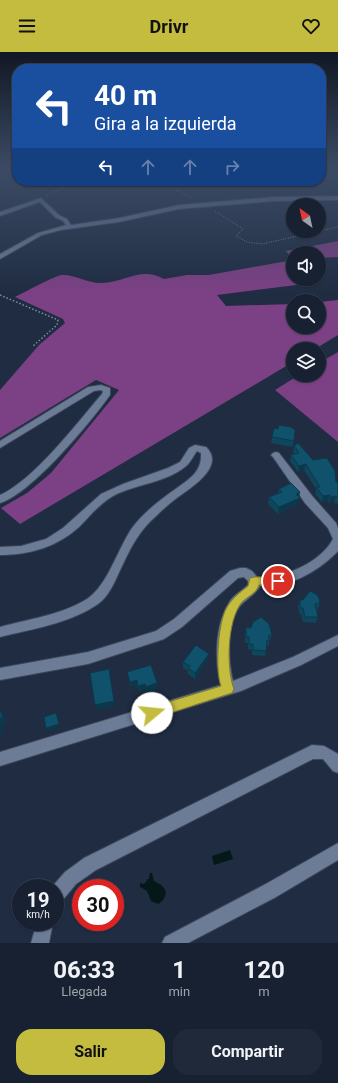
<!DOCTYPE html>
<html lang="es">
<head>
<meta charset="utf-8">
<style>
	body { margin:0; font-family:Roboto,sans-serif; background:#20293a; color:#f1f3f6; height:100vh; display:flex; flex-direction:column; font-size:15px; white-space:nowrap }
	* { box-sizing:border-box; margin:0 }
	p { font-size:13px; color:#9ea3ac }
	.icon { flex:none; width:22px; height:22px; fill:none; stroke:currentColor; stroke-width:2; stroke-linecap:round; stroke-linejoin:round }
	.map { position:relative; height:891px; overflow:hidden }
	.details { display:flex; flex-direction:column; background:#172132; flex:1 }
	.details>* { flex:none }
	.guide { position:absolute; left:12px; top:12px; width:314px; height:122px; border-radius:16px; box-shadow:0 1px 3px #0004,0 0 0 1px #363e4d; background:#1a4fa0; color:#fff; overflow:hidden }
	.needle { width:26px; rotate:327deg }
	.controls { position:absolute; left:286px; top:146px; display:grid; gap:8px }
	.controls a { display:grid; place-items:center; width:40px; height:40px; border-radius:50%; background:#172132; box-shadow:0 1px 3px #0004,0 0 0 1px #363e4d; font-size:20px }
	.speed { position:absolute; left:12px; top:827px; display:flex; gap:8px; font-size:20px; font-weight:700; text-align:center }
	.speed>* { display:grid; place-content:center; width:52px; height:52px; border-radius:50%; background:#172132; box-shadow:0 1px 3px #0004,0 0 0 1px #363e4d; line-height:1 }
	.speed small { font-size:10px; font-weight:400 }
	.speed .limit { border:6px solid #d22; background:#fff; color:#111 }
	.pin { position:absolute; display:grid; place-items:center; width:34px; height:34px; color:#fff; margin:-17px; border:2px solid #fff; border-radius:50%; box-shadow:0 1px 4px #0007 }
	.me { position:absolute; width:44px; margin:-22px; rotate:73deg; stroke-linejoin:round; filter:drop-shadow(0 0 3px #0008) }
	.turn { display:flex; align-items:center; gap:14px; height:84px; padding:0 16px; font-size:18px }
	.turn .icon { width:52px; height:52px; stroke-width:2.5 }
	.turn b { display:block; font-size:28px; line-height:34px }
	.lanes { display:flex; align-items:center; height:38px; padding:0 16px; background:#0003; justify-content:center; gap:20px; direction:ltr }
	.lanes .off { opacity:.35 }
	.eta { display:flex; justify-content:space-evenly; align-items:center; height:68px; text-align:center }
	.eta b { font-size:24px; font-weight:700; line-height:28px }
	.button { display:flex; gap:8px; margin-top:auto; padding:8px 16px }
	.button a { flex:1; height:46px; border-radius:16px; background:#c4bc3e; color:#111; font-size:16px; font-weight:700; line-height:46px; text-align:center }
	.button a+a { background:#20293a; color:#f1f3f6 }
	header { display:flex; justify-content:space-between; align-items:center; height:52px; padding:0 16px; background:#c4bc3e; color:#111; font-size:18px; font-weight:700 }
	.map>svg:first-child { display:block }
	.forest { fill:#7c4084 }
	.water { fill:#051818 }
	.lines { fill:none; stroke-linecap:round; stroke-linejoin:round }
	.minor-casing { stroke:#3c475a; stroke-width:2 }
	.path-far1 { stroke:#808b9d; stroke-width:1; stroke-dasharray:1 1.5; stroke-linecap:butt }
	.path { stroke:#808b9d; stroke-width:1.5; stroke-dasharray:1.5 2; stroke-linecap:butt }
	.minor { fill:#6c7c96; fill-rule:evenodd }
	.wall { fill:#0e465c }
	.shaded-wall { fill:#0b394b }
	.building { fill:#10516b; stroke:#0b394b }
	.route { fill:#c4bc3e; stroke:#7f7a28 }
</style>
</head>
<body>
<header><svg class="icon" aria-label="menu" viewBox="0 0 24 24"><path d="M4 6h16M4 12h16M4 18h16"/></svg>Drivr<svg class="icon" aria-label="heart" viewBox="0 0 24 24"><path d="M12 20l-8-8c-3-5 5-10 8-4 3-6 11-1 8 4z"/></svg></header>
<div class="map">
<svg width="338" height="891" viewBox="0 0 338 891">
	<rect width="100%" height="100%" fill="#1f2c42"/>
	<g class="forest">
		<path d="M 338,189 L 338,205 L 319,206 L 319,201 L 293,201 L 293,207 L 286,199 Z"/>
		<path d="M 293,208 L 293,215 L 287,217 L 293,221 L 293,227 L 308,227 L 311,229 L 304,232 L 217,243 L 226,254 L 293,252 L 293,275 L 319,275 L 319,250 L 338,248 L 338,283 L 315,297 L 293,297 L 293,310 L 20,472 L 1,456 L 27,441 L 51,421 L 119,338 L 96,328 L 0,386 L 0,338 L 39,293 L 65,271 L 63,267 L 15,245 C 23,241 56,223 62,223 C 74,222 89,232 102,231 C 125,230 142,214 164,227 L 187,223 L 209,223 Z"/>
		<path d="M 338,300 L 338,390 L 275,338 L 299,323 L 319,323 L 319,311 Z"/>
	</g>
	<g class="water">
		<path d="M 230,798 L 233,807 L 214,813 L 212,804 Z"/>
		<path d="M 150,821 L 152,821 L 154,829 C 157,831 161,832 163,835 C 169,841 164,849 158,852 L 151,849 L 147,839 L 140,835 L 140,831 L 144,832 L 149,826 Z"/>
	</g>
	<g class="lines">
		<g class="minor-casing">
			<g id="minor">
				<path d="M 338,144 L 338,148 L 274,149 L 179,157 L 119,170 L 61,178 L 42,183 L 0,207 L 0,202 L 38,181 L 66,173 L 63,169 L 55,165 L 40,150 L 0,164 L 0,160 L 41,146 L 59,163 L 67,167 L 71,173 L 119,166 L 179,153 L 274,145 Z"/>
				<path d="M 101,333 L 110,336 L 110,343 C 90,371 32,441 0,451 L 0,443 C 34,428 77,371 102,342 L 103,339 L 100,338 L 94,339 L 0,396 L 0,389 L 88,335 Z"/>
				<path d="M 195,393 L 206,395 C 226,414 191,436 178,445 C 170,451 162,458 155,465 C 140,478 131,495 123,512 C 115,528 110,545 95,554 C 67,572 32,577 0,585 L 0,575 C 29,567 61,563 87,547 C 108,533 117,498 132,476 C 144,460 161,447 177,436 C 191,426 202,419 201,401 L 197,399 C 193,404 191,410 186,414 C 166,431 135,432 113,444 C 99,452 90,464 79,475 C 57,495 29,503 0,503 L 0,495 L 21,494 L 46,487 L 63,476 L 101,442 L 123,432 L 168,416 L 180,410 L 189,396 Z"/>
				<path d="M 276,400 L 279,401 L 313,445 L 336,471 L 338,476 L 338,499 C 319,519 288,537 260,534 C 255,543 246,547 240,554 C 226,571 228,609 233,629 L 293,605 L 338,583 L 338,594 L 301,613 L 241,639 L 0,714 L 0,700 L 221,633 C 214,607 215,572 230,549 C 235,542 243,538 248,533 L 248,529 L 244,525 L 238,526 L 182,575 L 164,587 L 88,612 L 0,628 L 0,616 L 88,600 L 156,579 L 174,567 L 230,519 L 240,516 L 246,516 L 252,519 L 257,525 C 283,527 320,511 333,487 L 328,476 L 305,451 L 273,405 L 271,403 L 273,401 Z"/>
				<path d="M 312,693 L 324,694 L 338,702 L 338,721 L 333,719 L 323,707 L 313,707 L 96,818 L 76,832 L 61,850 L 55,852 L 55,836 L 51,836 L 65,820 L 84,806 Z"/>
				<path d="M 338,791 L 338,808 L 276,845 L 188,891 L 162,891 L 165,885 L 264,833 Z"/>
				<path d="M 37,870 L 53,870 L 49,891 L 31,891 Z"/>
			</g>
		</g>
		<g class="path-far1">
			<path d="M 176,138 L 192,146"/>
			<path d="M 45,144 L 75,130"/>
			<path d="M 215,159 L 243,177 L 236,184 L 247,190 L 262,192 L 338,175"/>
		</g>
		<path class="path" d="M 0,243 L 58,268 L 57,273 L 33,294"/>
		<use href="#minor" class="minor"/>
	</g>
	<g class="wall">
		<path d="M 278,377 L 294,389 L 292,395 L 271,391 L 272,385 Z"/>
		<path d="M 294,394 L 313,408 L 336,430 L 338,430 L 338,451 L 336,452 L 334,450 L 329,451 L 328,449 L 322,450 L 315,442 L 316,437 L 304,418 L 298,420 L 290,409 L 291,403 L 294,402 L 293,400 Z"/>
		<path d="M 279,437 L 300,446 L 298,452 L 278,462 L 268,452 L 269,445 L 278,441 Z"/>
		<path d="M 300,548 L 320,551 L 318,557 L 317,557 L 318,565 L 316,571 L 303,570 L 301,562 L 299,562 L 298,554 Z"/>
		<path d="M 246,575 L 251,576 L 272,583 L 268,594 L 267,594 L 265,604 L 252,603 L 252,598 L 248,597 L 248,591 L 245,591 L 245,581 Z"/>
		<path d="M 208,607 L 195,627 L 188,622 L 188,619 L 183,616 L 183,610 Z"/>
		<path d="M 127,620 L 157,637 L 147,641 L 146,637 L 139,639 L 137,633 L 131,635 L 128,625 Z"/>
	</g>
	<g class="shaded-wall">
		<path d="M 306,412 L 304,418 L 298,420 L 299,414 Z"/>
		<path d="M 300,440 L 299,446 L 300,446 L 298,452 L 278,462 L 279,455 L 296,442 Z"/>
		<path d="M 330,443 L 328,449 L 322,450 L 323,444 Z"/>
		<path d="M 336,444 L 334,450 L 329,451 L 331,445 Z"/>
		<path d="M 209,602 L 208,607 L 195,627 L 195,621 Z"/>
		<path d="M 137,628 L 137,633 L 131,635 L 130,630 Z"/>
		<path d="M 157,631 L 157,637 L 147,641 L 146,635 Z"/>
		<path d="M 145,632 L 146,637 L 139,639 L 138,634 Z"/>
		<path d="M 114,649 L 115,654 L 96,658 L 95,653 Z"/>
		<path d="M 1,659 L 6,670 L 1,672 L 4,681 L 0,682 L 0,667 Z"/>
		<path d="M 56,661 L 59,675 L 47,679 L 46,676 Z"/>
	</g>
	<g class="building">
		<path d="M 279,373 L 291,375 L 295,378 L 294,389 L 272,385 L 274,376 L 278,377 Z"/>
		<path d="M 298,391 L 313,408 L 327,406 L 335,419 L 336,430 L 338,430 L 338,446 L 336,444 L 331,445 L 330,443 L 323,444 L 316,435 L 320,435 L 306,412 L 299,414 L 291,403 L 299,401 L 294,394 Z"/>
		<path d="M 291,431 L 300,440 L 296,442 L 300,446 L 279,455 L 269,445 L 282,440 L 279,437 Z"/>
		<path d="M 310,539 L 316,542 L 319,546 L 320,551 L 315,552 L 318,565 L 305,565 L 303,556 L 300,556 L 300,548 L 303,548 Z"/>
		<path d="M 261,565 L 269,572 L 272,583 L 269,583 L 269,589 L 267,588 L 266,599 L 253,598 L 253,592 L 249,592 L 249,585 L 246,585 L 246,575 L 251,576 L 253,570 Z"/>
		<path d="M 196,593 L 209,602 L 195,621 L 188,616 L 190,614 L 183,610 Z"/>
		<path d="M 151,613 L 157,631 L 146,635 L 145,632 L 138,634 L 137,628 L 130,630 L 127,620 Z"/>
		<path d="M 109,617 L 114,649 L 95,653 L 90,621 Z"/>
		<path d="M 0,659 L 1,659 L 3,665 L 0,667 Z"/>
		<path d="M 56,661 L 59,672 L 46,676 L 44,665 Z"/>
	</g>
	<linearGradient id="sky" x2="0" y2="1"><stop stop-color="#111824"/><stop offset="0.49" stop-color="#3c4b65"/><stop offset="1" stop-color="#3c4b65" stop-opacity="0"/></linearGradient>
	<rect width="338" height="241" fill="url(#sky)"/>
	<path class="route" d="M 254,525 L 278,525 L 281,526 L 283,529 L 281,532 L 259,533 C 256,542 248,544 242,550 C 227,568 226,617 234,637 L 232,641 L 152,667 L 148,665 L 146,661 L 148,656 L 221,634 C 215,618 218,575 225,559 C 230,548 239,541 248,534 L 250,526 Z"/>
</svg>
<div class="controls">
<a><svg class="needle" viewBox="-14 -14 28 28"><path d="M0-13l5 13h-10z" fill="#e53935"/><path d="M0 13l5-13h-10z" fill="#9ea3ac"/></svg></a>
<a><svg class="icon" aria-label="sound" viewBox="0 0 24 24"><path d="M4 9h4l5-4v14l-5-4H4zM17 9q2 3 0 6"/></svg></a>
<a><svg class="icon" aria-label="search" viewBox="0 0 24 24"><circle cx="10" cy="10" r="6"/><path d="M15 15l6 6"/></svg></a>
<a><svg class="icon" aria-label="layers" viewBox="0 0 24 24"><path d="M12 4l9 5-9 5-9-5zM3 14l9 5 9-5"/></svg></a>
</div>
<div class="speed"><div>19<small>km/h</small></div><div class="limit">30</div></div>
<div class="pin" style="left:278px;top:529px;background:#d93025"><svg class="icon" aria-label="arrive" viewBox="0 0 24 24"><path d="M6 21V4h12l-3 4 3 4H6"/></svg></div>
<svg class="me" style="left:152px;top:661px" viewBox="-20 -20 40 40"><circle r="19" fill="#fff"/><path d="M0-13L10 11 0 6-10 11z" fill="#c4bc3e"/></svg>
<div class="guide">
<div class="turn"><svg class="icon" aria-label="left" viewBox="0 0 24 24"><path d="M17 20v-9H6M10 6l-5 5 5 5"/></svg><div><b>40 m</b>Gira a la izquierda</div></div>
<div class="lanes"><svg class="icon" aria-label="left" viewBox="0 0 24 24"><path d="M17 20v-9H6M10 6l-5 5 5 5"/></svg><svg class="icon off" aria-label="ahead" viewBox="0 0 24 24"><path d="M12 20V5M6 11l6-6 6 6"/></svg><svg class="icon off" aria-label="ahead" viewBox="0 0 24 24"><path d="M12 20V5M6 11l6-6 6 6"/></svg><svg class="icon off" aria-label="right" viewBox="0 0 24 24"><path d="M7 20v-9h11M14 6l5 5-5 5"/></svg></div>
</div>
</div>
<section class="details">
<div class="eta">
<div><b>06:33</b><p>Llegada</p></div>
<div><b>1</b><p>min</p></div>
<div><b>120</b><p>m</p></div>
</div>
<div class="button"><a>Salir</a><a>Compartir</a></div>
</section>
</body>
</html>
